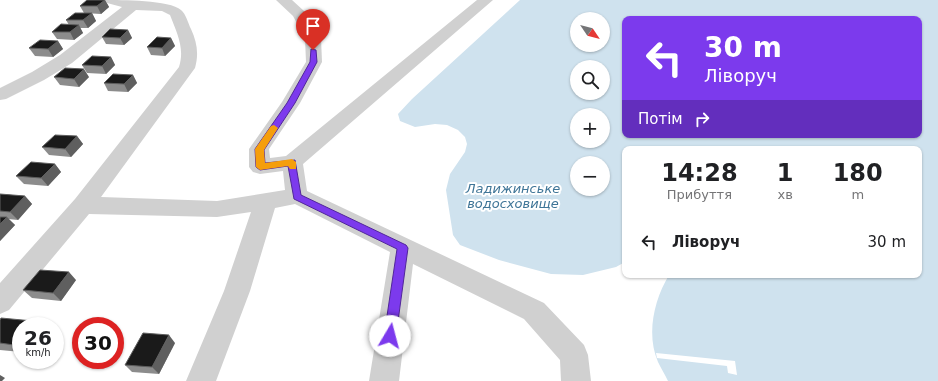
<!DOCTYPE html>
<html lang="uk">
<head>
<meta charset="utf-8">
<style>
	body { margin:0; font-family:"DejaVu Sans",sans-serif; background:#f2f2f2; color:#202124; height:100vh; display:flex; flex-direction:column; font-size:15px; white-space:nowrap }
	* { box-sizing:border-box; margin:0 }
	p { font-size:13px; color:#757577 }
	.icon { flex:none; width:22px; height:22px; fill:none; stroke:currentColor; stroke-width:2; stroke-linecap:round; stroke-linejoin:round }
	.map { position:relative; flex:1; overflow:hidden }
	.drawer { position:absolute; left:622px; top:146px; width:300px; height:132px; display:flex; flex-direction:column; background:#fff; border-radius:8px; box-shadow:0 1px 3px #0004 }
	.drawer>* { flex:none }
	.guide { position:absolute; left:622px; top:16px; width:300px; height:122px; border-radius:8px; box-shadow:0 1px 3px #0004; background:#7c3aed; color:#fff; overflow:hidden }
	.needle { width:26px; rotate:125deg }
	.controls { position:absolute; left:570px; top:12px; display:grid; gap:8px }
	.controls a { display:grid; place-items:center; width:40px; height:40px; border-radius:50%; background:#fff; box-shadow:0 1px 3px #0004; font-size:20px }
	.speed { position:absolute; left:12px; top:317px; display:flex; gap:8px; font-size:20px; font-weight:700; text-align:center }
	.speed>* { display:grid; place-content:center; width:52px; height:52px; border-radius:50%; background:#fff; box-shadow:0 1px 3px #0004; line-height:1 }
	.speed small { font-size:10px; font-weight:400 }
	.speed .limit { border:6px solid #d22; background:#fff; color:#111 }
	.pin { position:absolute; display:grid; place-items:center; width:34px; height:34px; color:#fff; margin:-41px -17px; border-radius:50% 50% 50% 0; rotate:-45deg; box-shadow:0 0 4px #0007 }
	.pin .icon { rotate:45deg }
	.me { position:absolute; width:44px; margin:-22px; rotate:8deg; stroke-linejoin:round; filter:drop-shadow(0 0 3px #0008) }
	.turn { display:flex; align-items:center; gap:14px; height:84px; padding:0 16px; font-size:18px }
	.turn .icon { width:52px; height:52px; stroke-width:2.5 }
	.turn b { display:block; font-size:28px; line-height:34px }
	.then { display:flex; align-items:center; height:38px; padding:0 16px; background:#0003; gap:8px; font-size:15px }
	.eta { display:flex; justify-content:space-evenly; align-items:center; height:68px; text-align:center }
	.eta b { font-size:24px; font-weight:700; line-height:28px }
	ul { padding:0; list-style:none }
	li { display:flex; align-items:center; gap:12px; height:56px; padding:0 16px }
	li div { flex:1 }
	li b { display:block; font-size:15px }
	li em { font-style:normal }
	.map>svg:first-child { display:block }
	.water { fill:#cfe2ee; fill-rule:evenodd }
	.pier { fill:#fff }
	.lines { fill:none; stroke-linecap:round; stroke-linejoin:round }
	.minor { fill:#d0d0d0; fill-rule:evenodd }
	.wall { fill:#8c8c8c }
	.shaded-wall { fill:#5f5f5f }
	.building { fill:#1a1a1a; stroke:#5f5f5f }
	.route { fill:#7c3aed; stroke:#51269a }
	.slow { fill:#f59e0b }
	.labels { text-anchor:middle; dominant-baseline:central; stroke-width:4; stroke-linejoin:round; paint-order:stroke }
	.water-label { font-size:13px; font-style:italic; fill:#3f7597; stroke:#fff }
</style>
</head>
<body>
<div class="map">
<svg width="938" height="381" viewBox="0 0 938 381">
	<rect width="100%" height="100%" fill="#fff"/>
	<path class="water" d="M 520,0 L 938,0 L 938,381 L 668,381 C 665,375 661,368 658,362 C 646,334 654,300 669,275 L 919,275 L 919,149 L 625,149 L 625,262 L 616,267 L 583,275 L 551,274 L 499,260 L 460,245 L 453,235 L 446,190 L 450,174 L 465,152 L 467,144 L 465,137 L 458,130 L 447,125 L 435,124 L 415,127 L 400,121 L 398,114 L 412,99 ZM 577,19 L 603,19 L 603,45 L 577,45 ZM 625,19 L 919,19 L 919,135 L 625,135 ZM 577,67 L 603,67 L 603,93 L 577,93 ZM 577,115 L 603,115 L 603,141 L 577,141 ZM 577,163 L 603,163 L 603,189 L 577,189 Z"/>
	<path class="pier" d="M 656,353 L 735,361 L 737,375 L 728,373 L 727,366 L 657,358 Z"/>
	<g class="lines">
		<path class="minor" d="M 105,0 C 121,0 170,0 181,10 C 186,14 188,23 191,29 C 197,42 199,54 195,68 L 101,197 L 217,201 L 285,190 L 283,171 L 260,174 L 253,172 L 249,167 L 249,149 L 282,102 L 306,62 L 305,38 L 293,16 L 276,0 L 292,0 L 304,11 L 321,38 L 322,62 L 300,103 L 269,149 L 270,158 L 286,156 L 477,0 L 493,0 L 303,164 L 307,191 L 544,303 L 584,345 L 588,355 L 591,381 L 561,381 L 560,360 L 524,319 L 413,264 L 399,381 L 369,381 L 390,252 L 295,204 L 275,208 L 250,291 L 216,381 L 186,381 L 224,291 L 251,212 L 217,217 L 89,214 L 9,310 L 0,314 L 0,283 L 75,199 L 179,67 C 185,48 177,33 170,15 L 162,11 L 136,10 L 72,63 L 44,80 L 6,99 L 0,100 L 0,88 L 32,72 L 60,55 L 122,7 L 107,3 Z"/>
	</g>
	<g class="wall">
		<path d="M 105,0 L 109,7 L 101,14 L 84,13 L 80,6 Z"/>
		<path d="M 92,13 L 96,21 L 88,28 L 80,28 L 83,33 L 74,40 L 57,39 L 52,32 L 69,25 L 66,20 Z"/>
		<path d="M 128,30 L 132,38 L 124,45 L 106,44 L 102,37 Z"/>
		<path d="M 171,38 L 175,46 L 165,56 L 151,55 L 147,47 Z"/>
		<path d="M 58,41 L 63,49 L 53,57 L 35,56 L 29,48 Z"/>
		<path d="M 111,57 L 115,65 L 106,74 L 87,73 L 82,65 Z"/>
		<path d="M 133,75 L 137,83 L 128,92 L 108,91 L 104,83 Z"/>
		<path d="M 54,77 L 89,77 L 79,87 L 60,85 Z"/>
		<path d="M 77,136 L 83,144 L 71,157 L 49,155 L 42,147 Z"/>
		<path d="M 55,164 L 61,172 L 48,186 L 24,184 L 16,176 Z"/>
		<path d="M 0,194 L 25,196 L 32,204 L 18,220 L 8,219 L 15,225 L 0,241 Z"/>
		<path d="M 76,280 L 61,301 L 32,298 L 23,290 Z"/>
		<path d="M 0,320 L 21,326 L 21,352 L 0,350 Z"/>
		<path d="M 175,343 L 159,374 L 132,372 L 125,365 Z"/>
	</g>
	<g class="shaded-wall">
		<path d="M 105,0 L 109,7 L 101,14 L 97,6 Z"/>
		<path d="M 92,13 L 96,21 L 88,28 L 83,20 Z"/>
		<path d="M 79,25 L 83,33 L 74,40 L 70,32 Z"/>
		<path d="M 128,30 L 132,38 L 124,45 L 120,38 Z"/>
		<path d="M 171,38 L 175,46 L 165,56 L 162,48 Z"/>
		<path d="M 58,41 L 63,49 L 53,57 L 48,49 Z"/>
		<path d="M 111,57 L 115,65 L 106,74 L 102,66 Z"/>
		<path d="M 84,69 L 89,77 L 79,87 L 74,79 Z"/>
		<path d="M 133,75 L 137,83 L 128,92 L 124,84 Z"/>
		<path d="M 77,136 L 83,144 L 71,157 L 65,149 Z"/>
		<path d="M 55,164 L 61,172 L 48,186 L 41,178 Z"/>
		<path d="M 25,196 L 32,204 L 18,220 L 10,212 Z"/>
		<path d="M 7,217 L 15,225 L 0,241 L 0,224 Z"/>
		<path d="M 69,272 L 76,280 L 61,301 L 53,293 Z"/>
		<path d="M 33,321 L 39,326 L 29,326 Z"/>
		<path d="M 169,335 L 175,343 L 159,374 L 152,367 Z"/>
		<path d="M 21,336 L 21,350 L 14,345 Z"/>
		<path d="M 0,375 L 5,378 L 2,381 L 0,381 Z"/>
	</g>
	<g class="building">
		<path d="M 87,0 L 105,0 L 97,6 L 80,6 Z"/>
		<path d="M 75,13 L 92,13 L 83,20 L 66,20 Z"/>
		<path d="M 61,24 L 79,25 L 70,32 L 52,32 Z"/>
		<path d="M 110,29 L 128,30 L 120,38 L 102,37 Z"/>
		<path d="M 157,37 L 171,38 L 162,48 L 147,47 Z"/>
		<path d="M 40,40 L 58,41 L 48,49 L 29,48 Z"/>
		<path d="M 92,56 L 111,57 L 102,66 L 82,65 Z"/>
		<path d="M 65,68 L 84,69 L 74,79 L 54,77 Z"/>
		<path d="M 113,74 L 133,75 L 124,84 L 104,83 Z"/>
		<path d="M 55,135 L 77,136 L 65,149 L 42,147 Z"/>
		<path d="M 31,162 L 55,164 L 41,178 L 16,176 Z"/>
		<path d="M 0,194 L 25,196 L 10,212 L 0,211 Z"/>
		<path d="M 0,217 L 7,217 L 0,224 Z"/>
		<path d="M 40,270 L 69,272 L 53,293 L 23,290 Z"/>
		<path d="M 1,318 L 33,321 L 29,326 L 21,326 L 21,336 L 14,345 L 0,343 L 0,320 Z"/>
		<path d="M 143,333 L 169,335 L 152,367 L 125,365 Z"/>
	</g>
	<path class="route" d="M 311,49 L 316,50 L 317,62 L 295,103 L 264,150 L 265,163 L 295,160 L 301,195 L 406,245 L 408,248 L 396,336 L 394,340 L 390,342 L 386,340 L 384,336 L 397,249 L 294,199 L 288,166 L 260,170 L 256,167 L 255,149 L 287,103 L 310,62 Z"/>
	<path class="slow" d="M 274,125 L 278,128 L 264,150 L 265,163 L 292,159 L 296,162 L 296,169 L 290,169 L 288,166 L 260,170 L 256,167 L 255,149 L 271,126 Z"/>
	<g class="labels">
		<g class="water-label">
			<text x="513" y="188">Ладижинське<tspan x="513" dy="15">водосховище</tspan></text>
		</g>
	</g>
</svg>
<div class="controls">
<a><svg class="needle" viewBox="-14 -14 28 28"><path d="M0-13l5 13h-10z" fill="#e53935"/><path d="M0 13l5-13h-10z" fill="#757577"/></svg></a>
<a><svg class="icon" aria-label="search" viewBox="0 0 24 24"><circle cx="10" cy="10" r="6"/><path d="M15 15l6 6"/></svg></a>
<a>+</a>
<a>−</a>
</div>
<div class="speed"><div>26<small>km/h</small></div><div class="limit">30</div></div>
<div class="pin" style="left:313px;top:50px;background:#d93025"><svg class="icon" aria-label="arrive" viewBox="0 0 24 24"><path d="M6 21V4h12l-3 4 3 4H6"/></svg></div>
<svg class="me" style="left:390px;top:336px" viewBox="-20 -20 40 40"><circle r="19" fill="#fff"/><path d="M0-13L10 11 0 6-10 11z" fill="#7c3aed"/></svg>
<div class="guide">
<div class="turn"><svg class="icon" aria-label="left" viewBox="0 0 24 24"><path d="M17 20v-9H6M10 6l-5 5 5 5"/></svg><div><b>30 m</b>Ліворуч</div></div>
<div class="then">Потім<svg class="icon" aria-label="right" viewBox="0 0 24 24"><path d="M7 20v-9h11M14 6l5 5-5 5"/></svg></div>
</div>
<section class="drawer">
<div class="eta">
<div><b>14:28</b><p>Прибуття</p></div>
<div><b>1</b><p>хв</p></div>
<div><b>180</b><p>m</p></div>
</div>
<ul>
<li><svg class="icon" aria-label="left" viewBox="0 0 24 24"><path d="M17 20v-9H6M10 6l-5 5 5 5"/></svg><div><b>Ліворуч</b></div><em>30 m</em></li>
</ul>
</section>
</div>
</body>
</html>
